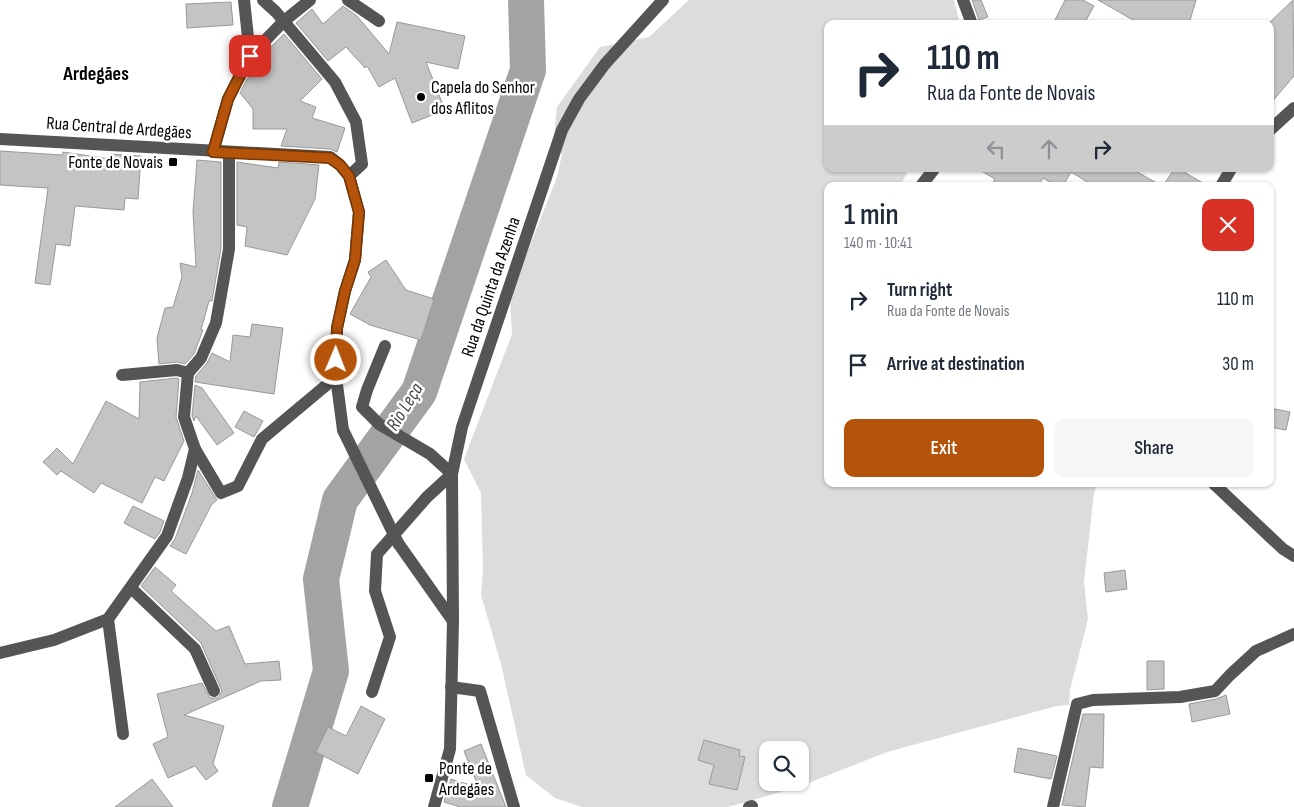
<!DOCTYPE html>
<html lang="en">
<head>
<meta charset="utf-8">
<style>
	body { margin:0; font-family:"Sofia Sans Condensed",sans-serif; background:#f6f6f7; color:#1f2937; height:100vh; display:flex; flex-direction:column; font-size:19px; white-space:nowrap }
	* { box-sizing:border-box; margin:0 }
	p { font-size:16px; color:#747a83 }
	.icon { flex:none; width:28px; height:28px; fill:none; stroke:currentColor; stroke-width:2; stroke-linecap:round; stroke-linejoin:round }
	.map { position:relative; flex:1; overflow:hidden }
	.details { position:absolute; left:824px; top:182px; width:450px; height:305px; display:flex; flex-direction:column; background:#fff; border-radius:10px; box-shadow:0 1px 4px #0004 }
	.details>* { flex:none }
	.guide { position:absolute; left:824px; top:20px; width:450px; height:152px; border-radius:10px; box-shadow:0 1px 4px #0004; background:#fff; color:#1f2937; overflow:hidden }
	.buttons { position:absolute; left:759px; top:741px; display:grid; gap:10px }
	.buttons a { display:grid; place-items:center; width:50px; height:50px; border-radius:10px; background:#fff; box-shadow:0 1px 4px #0004; font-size:25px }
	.pin { position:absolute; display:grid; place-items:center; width:42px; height:42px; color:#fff; margin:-21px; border-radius:10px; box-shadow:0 2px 8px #0006 }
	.me { position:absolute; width:55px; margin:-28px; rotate:1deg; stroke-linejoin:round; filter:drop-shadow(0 0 4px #0008) }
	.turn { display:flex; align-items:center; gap:18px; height:105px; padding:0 20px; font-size:22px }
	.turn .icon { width:65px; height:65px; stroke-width:2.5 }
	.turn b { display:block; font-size:35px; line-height:42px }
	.lanes { display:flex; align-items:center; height:48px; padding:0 20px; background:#0003; justify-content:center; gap:25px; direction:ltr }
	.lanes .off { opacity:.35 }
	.round { display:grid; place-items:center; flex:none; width:52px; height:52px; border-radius:10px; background:#f6f6f7 }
	.headline { display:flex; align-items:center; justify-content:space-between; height:85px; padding:0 20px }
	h1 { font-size:30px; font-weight:600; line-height:38px }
	.primary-button { display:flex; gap:10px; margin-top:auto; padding:10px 20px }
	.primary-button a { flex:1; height:58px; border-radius:10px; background:#b45309; color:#fff; font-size:20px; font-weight:600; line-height:58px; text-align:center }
	.primary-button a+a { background:#f6f6f7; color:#1f2937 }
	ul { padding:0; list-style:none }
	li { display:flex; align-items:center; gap:15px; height:65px; padding:0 20px }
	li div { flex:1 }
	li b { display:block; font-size:19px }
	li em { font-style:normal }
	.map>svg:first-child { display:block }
	.green { fill:#dcdcdc; fill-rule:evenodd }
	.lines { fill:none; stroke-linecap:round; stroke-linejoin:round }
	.river { stroke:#a3a3a3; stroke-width:36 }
	.building { fill:#c4c4c4; stroke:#999 }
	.minor { stroke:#555; stroke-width:12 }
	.minor-bridge { stroke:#555; stroke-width:12 }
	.route-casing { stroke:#753606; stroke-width:12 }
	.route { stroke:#b45309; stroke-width:9 }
	.poi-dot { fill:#000; stroke:#fff; stroke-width:2 }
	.labels { text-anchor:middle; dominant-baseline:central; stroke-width:5; stroke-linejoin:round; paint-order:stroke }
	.poi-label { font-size:18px; fill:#000; stroke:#fff; text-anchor:start }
	.street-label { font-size:18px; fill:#000; stroke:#fff }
	.water-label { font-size:19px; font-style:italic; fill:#444; stroke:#fff }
	.quarter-label { font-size:20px; font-weight:bold; fill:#000; stroke:#fff }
</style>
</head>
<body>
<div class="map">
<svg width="1294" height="807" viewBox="0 0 1294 807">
	<rect width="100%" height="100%" fill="#fff"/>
	<path class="green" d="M 689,0 L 954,0 L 960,24 L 828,24 L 828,169 L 909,169 L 900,186 L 828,186 L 828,484 L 1097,484 L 1094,493 L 1084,582 L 1088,619 L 1070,690 L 1069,705 L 1057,706 L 887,752 L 801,786 L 728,807 L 582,807 L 555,798 L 526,775 L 501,664 L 481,595 L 483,570 L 481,493 L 464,459 L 512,334 L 510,296 L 557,177 L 562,154 L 553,146 L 557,107 L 600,47 L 649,37 ZM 768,750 L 800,750 L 800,782 L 768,782 Z"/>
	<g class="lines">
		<path class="river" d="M 290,807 L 331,671 L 321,579 L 340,500 L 419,392 L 528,70 L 526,0"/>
	</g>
	<g class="building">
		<path d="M 972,0 L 981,0 L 988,17 L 979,20 Z"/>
		<path d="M 1065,0 L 1083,0 L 1094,6 L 1084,24 L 1053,24 Z"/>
		<path d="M 1098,0 L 1196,0 L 1189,24 L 1140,24 Z"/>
		<path d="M 1293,0 L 1294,76 L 1270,104 L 1270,22 Z"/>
		<path d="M 231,2 L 233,25 L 187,28 L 186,4 Z"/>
		<path d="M 343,6 L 357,16 L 389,54 L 397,22 L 465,36 L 458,69 L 426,62 L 445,110 L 412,123 L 395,78 L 379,87 L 367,66 L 365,68 L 346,47 L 328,61 L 296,23 L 312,9 L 323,24 Z"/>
		<path d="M 284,34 L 322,79 L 300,101 L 316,107 L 312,118 L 345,128 L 337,152 L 330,149 L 281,146 L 287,129 L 253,129 L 253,109 L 240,93 L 247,79 L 252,76 L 250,74 L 257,61 Z"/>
		<path d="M 0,151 L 62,155 L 63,152 L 110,159 L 110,154 L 141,156 L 138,199 L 125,198 L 124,210 L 75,206 L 70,246 L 56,244 L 50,285 L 35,283 L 48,188 L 0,185 Z"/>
		<path d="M 197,160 L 221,162 L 221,248 L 212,301 L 209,301 L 201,330 L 203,330 L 194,354 L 185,364 L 177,362 L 159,364 L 157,338 L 165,308 L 173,307 L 182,277 L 180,263 L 196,267 L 193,212 Z"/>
		<path d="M 237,162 L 278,168 L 279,162 L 319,165 L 315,199 L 287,255 L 245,246 L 247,227 L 237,225 Z"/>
		<path d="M 978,169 L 1132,169 L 1162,186 L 1094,186 L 1071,172 L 1063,186 L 1057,186 L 1043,178 L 1038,186 L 991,186 L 995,179 Z"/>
		<path d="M 1174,169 L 1179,169 L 1208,186 L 1163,186 Z"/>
		<path d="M 386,260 L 406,290 L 434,299 L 421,340 L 370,325 L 350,314 L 371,277 L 368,272 Z"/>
		<path d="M 252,324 L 283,328 L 274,394 L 195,382 L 196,376 L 207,363 L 212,353 L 230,362 L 233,335 L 250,337 Z"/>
		<path d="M 176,378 L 179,379 L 176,417 L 184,441 L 164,481 L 155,477 L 142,503 L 101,483 L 94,493 L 61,471 L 57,475 L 43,462 L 57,448 L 73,464 L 106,401 L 139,419 L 140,382 Z"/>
		<path d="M 195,385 L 202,388 L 234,433 L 217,445 L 196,416 L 194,421 L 192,416 Z"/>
		<path d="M 1270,408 L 1290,412 L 1286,430 L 1270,427 Z"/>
		<path d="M 244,411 L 263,421 L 254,437 L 235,427 Z"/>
		<path d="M 198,470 L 217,500 L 212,504 L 186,554 L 170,546 L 175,539 L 192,493 Z"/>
		<path d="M 133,506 L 164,521 L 160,532 L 155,539 L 124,523 Z"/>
		<path d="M 155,567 L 176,585 L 171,591 L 216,631 L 229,626 L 245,664 L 279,661 L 281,680 L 261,681 L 184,715 L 224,726 L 213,764 L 218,771 L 206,780 L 195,766 L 168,778 L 153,744 L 168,737 L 157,694 L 202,683 L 210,698 L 218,698 L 222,691 L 201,643 L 141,586 Z"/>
		<path d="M 1125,570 L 1127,589 L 1106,592 L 1104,573 Z"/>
		<path d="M 1147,661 L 1164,661 L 1164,689 L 1147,690 Z"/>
		<path d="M 1226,695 L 1230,714 L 1192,722 L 1189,704 L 1216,699 Z"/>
		<path d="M 361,706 L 385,719 L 358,774 L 316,752 L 328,727 L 346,736 Z"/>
		<path d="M 1083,714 L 1104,714 L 1103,768 L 1090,767 L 1085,807 L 1062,805 Z"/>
		<path d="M 704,740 L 740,750 L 739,756 L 745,757 L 737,790 L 709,784 L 714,765 L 698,760 Z"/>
		<path d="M 481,744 L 506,807 L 460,807 L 444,802 L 451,779 L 479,788 L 464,751 Z"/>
		<path d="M 1018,748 L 1057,756 L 1051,779 L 1014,772 Z"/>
		<path d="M 152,779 L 173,807 L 115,807 Z"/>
	</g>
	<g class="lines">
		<g class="minor">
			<path d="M 263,0 L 276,12 L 335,82 L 356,122 L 362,164 L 349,176"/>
			<path d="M 348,0 L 379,21"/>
			<path d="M 963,0 L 972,24"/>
			<path d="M 250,56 L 284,21 L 310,0"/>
			<path d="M 1270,130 L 1294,108"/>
			<path d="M 0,139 L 330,157 L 340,165 L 349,176 L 359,212 L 355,260 L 345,291 L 337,328 L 336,377 L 343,430"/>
			<path d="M 213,152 L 228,99 L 250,56 L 244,0"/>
			<path d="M 921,186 L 934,169"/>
			<path d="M 1221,186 L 1231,169"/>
			<path d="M 122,375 L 177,370 L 188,373"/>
			<path d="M 195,449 L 221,493 L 238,486 L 262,439 L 336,377"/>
			<path d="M 1214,484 L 1283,549 L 1294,556"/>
			<path d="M 398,543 L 453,621"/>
			<path d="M 131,588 L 195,649 L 214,691"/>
			<path d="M 108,619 L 123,734"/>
			<path d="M 0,653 L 54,640 L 108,619 L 167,536 L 188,478 L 195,449 L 184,417 L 188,373 L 201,358 L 216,323 L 229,249 L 229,153"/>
			<path d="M 451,687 L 480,691 L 514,807"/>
			<path d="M 372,692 L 390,637 L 375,591 L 377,554 L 427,497 L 452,474 L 430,454 L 379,424 L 362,407 L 367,390 L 385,346"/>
			<path d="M 434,807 L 450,749 L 453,621 L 452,474 L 462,427 L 562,130 L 579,99 L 605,64 L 663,0"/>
			<path d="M 749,807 L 752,806"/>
			<path d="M 1053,807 L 1077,704 L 1093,700 L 1180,697 L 1215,691 L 1230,675 L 1256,651 L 1294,634"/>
		</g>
		<path class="minor-bridge" d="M 343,430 L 398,543"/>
	</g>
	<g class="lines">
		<g class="route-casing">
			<path id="route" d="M 250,56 L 228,99 L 213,152 L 330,158 L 340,165 L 349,176 L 359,212 L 355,260 L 345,291 L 337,328 L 336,360"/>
		</g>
		<use href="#route" class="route"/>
	</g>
	<g class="poi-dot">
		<circle cx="421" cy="97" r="5"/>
		<rect x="168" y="157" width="10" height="10" rx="2.5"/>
		<rect x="424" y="773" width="10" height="10" rx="2.5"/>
	</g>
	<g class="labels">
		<g class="poi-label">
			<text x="431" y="87">Capela do Senhor<tspan x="431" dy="21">dos Aflitos</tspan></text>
			<text x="163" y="162" text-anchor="end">Fonte de Novais</text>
			<text x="439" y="768">Ponte de<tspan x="439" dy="21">Ardegães</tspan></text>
		</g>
		<g class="street-label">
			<text transform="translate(119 128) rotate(4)">Rua Central de Ardegães</text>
			<text transform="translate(491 287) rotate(-71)">Rua da Quinta da Azenha</text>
		</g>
		<g class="water-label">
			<text transform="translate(405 407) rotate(-58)">Rio Leça</text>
		</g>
		<g class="quarter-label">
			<text x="96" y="74">Ardegães</text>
		</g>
	</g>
</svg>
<div class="buttons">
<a><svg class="icon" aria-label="search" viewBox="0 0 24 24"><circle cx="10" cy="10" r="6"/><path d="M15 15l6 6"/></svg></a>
</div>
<div class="pin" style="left:250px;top:56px;background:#d93025"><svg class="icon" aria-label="arrive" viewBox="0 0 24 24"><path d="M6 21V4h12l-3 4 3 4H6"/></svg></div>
<svg class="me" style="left:336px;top:360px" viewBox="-20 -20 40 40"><circle r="17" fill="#b45309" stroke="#fff" stroke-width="3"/><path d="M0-11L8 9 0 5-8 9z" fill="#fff"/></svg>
<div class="guide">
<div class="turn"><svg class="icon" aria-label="right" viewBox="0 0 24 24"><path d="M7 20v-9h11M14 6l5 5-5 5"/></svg><div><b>110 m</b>Rua da Fonte de Novais</div></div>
<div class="lanes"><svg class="icon off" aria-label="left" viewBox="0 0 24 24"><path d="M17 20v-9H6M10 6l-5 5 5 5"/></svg><svg class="icon off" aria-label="ahead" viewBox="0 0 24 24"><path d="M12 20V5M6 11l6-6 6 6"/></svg><svg class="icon" aria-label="right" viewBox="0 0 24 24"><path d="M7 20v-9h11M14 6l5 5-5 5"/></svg></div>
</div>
<section class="details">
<div class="headline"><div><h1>1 min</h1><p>140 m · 10:41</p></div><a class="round" style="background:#d93025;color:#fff"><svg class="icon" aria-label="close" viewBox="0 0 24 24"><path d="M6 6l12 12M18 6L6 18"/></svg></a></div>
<ul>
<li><svg class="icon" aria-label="right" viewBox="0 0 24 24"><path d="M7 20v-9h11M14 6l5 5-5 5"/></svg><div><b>Turn right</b><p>Rua da Fonte de Novais</p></div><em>110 m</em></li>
<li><svg class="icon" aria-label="arrive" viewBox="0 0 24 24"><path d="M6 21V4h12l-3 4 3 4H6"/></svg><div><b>Arrive at destination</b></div><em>30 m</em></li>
</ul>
<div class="primary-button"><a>Exit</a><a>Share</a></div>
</section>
</div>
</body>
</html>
